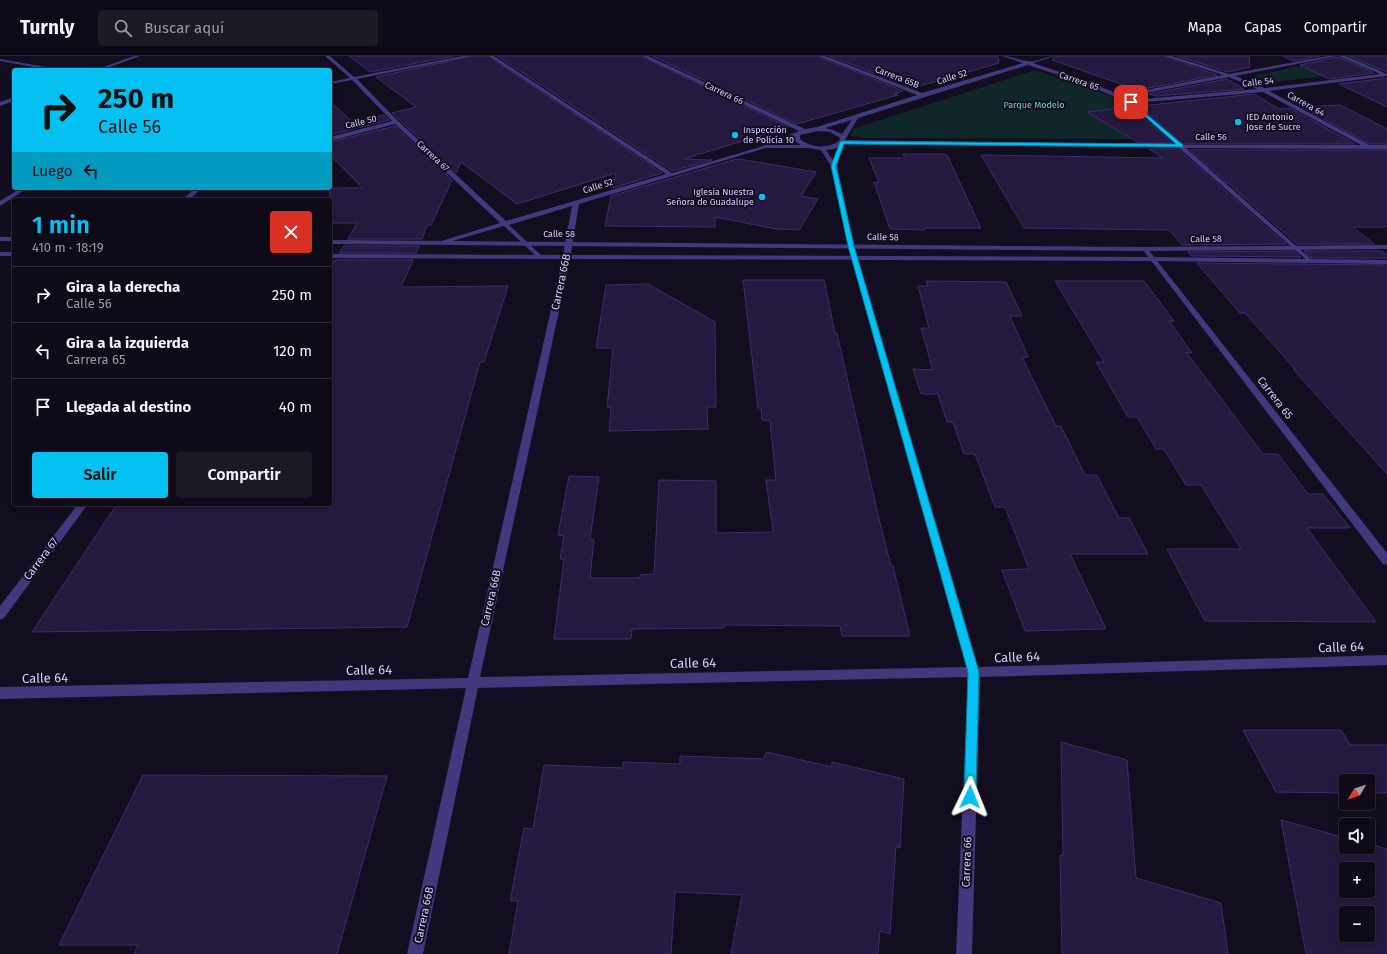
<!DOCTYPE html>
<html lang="es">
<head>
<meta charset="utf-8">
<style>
	body { margin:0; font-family:"Fira Sans",sans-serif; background:#1c1824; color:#f1f3f6; height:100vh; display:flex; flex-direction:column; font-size:15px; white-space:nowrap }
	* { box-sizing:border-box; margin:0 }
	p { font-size:13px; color:#9b9aa1 }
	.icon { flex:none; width:22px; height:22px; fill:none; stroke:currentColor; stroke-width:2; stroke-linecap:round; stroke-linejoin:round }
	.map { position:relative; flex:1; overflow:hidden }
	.drawer { position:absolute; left:12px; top:142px; width:320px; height:308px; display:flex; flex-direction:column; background:#0e0a17; border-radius:4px; box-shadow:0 2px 6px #0003,0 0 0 1px #2e2b36 }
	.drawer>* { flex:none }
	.guide { position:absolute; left:12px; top:12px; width:320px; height:122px; border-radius:4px; box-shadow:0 2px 6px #0003,0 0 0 1px #2e2b36; background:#04c1f1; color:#111; overflow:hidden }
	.needle { width:26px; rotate:231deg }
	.controls { position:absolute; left:1339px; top:718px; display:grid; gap:8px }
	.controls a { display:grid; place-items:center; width:36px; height:36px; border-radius:4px; background:#0e0a17; box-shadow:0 2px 6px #0003,0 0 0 1px #2e2b36; font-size:20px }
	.pin { position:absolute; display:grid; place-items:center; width:34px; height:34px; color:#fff; margin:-17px; border-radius:8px; box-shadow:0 2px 6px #0006 }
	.me { position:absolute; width:44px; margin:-22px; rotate:2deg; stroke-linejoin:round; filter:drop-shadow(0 0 3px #0008) }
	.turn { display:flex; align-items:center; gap:14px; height:84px; padding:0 20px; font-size:18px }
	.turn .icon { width:52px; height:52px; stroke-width:2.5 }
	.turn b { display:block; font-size:28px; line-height:34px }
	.then { display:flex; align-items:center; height:38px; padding:0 20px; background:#0003; gap:8px; font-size:15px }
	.round { display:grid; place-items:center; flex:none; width:42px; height:42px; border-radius:4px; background:#1c1824 }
	.head { display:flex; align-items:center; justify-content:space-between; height:68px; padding:0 20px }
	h1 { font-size:24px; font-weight:600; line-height:30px; color:#04c1f1 }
	.primary-button { display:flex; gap:8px; margin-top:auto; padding:8px 20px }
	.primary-button a { flex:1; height:46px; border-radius:4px; background:#04c1f1; color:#111; font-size:16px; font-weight:600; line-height:46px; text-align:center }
	.primary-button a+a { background:#1c1824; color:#f1f3f6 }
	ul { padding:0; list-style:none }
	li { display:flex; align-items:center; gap:12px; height:56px; padding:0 20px; border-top:1px solid #2e2b36 }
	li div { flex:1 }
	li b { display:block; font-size:15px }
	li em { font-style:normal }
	header { display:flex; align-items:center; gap:24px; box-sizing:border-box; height:56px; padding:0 20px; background:#0e0a17; border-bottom:1px solid #2e2b36 }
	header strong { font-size:19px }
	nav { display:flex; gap:22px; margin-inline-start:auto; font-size:14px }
	.search { width:280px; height:36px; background:#1c1824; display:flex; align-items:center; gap:10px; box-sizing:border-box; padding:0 14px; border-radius:4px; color:#9b9aa1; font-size:15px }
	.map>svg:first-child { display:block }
	.green { fill:#102729 }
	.building { fill:#25193f; stroke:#3f2c6b; fill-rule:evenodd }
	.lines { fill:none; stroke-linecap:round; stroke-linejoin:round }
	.minor { fill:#42387d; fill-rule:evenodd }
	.tertiary { fill:#42387d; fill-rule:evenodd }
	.route { fill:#04c1f1; stroke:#037d9d }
	.poi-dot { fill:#04c1f1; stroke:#120d1f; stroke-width:1.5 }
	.labels { text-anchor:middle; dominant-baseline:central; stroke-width:4; stroke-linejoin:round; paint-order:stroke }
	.far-street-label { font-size:9px; fill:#d7ccfe; stroke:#120d1f }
	.far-park-label { font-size:9px; fill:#5adcc9; stroke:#120d1f }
	.far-poi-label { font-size:9px; fill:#d7ccfe; stroke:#120d1f; text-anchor:start }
	.street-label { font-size:11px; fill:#d7ccfe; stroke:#120d1f }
	.near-street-label { font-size:13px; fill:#d7ccfe; stroke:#120d1f }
</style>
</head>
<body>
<header>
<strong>Turnly</strong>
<div class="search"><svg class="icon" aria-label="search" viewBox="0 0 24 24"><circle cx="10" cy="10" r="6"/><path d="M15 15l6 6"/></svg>Buscar aquí</div>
<nav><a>Mapa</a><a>Capas</a><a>Compartir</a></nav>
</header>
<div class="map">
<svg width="1387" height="898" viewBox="0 0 1387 898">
	<rect width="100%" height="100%" fill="#120d1f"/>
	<g class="green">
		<path d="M 1350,0 L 1387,13 L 1273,26 L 1261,25 L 1254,21 L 1257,19 Z"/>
		<path d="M 1035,14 L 1113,41 L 1126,48 L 1163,83 L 863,82 L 850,80 L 853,73 Z"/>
	</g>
	<g class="building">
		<path d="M 349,0 L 454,0 L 370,16 Z"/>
		<path d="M 472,0 L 488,0 L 662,117 L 613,132 L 616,117 L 517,148 L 461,106 L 456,117 L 392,57 L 416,51 L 376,21 Z"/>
		<path d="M 497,0 L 641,0 L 788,71 L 684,103 L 712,104 L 672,115 Z"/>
		<path d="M 652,0 L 818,0 L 903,35 L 894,38 L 898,39 L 797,68 Z"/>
		<path d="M 829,0 L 998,0 L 999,7 L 913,32 Z"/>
		<path d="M 1056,0 L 1164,0 L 1217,19 L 1138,34 L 1052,4 Z"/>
		<path d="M 1177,0 L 1249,0 L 1250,11 L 1228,16 Z"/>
		<path d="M 1283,0 L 1320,0 L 1293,5 Z"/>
		<path d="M 1349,0 L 1387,0 L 1387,16 Z"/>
		<path d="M 1338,1 L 1374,17 L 1329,23 L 1300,9 Z"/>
		<path d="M 1387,22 L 1387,51 L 1339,28 Z"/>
		<path d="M 1227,23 L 1244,33 L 1156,40 L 1149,38 Z"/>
		<path d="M 1254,38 L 1279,53 L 1290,52 L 1355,88 L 1183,88 L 1140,50 Z"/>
		<path d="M 330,46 L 353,66 L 384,59 L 389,64 L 330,79 Z"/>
		<path d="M 1340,49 L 1387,73 L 1387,88 L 1369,88 L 1302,51 Z"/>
		<path d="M 1131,51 L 1172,87 L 1139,87 L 1087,56 Z"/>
		<path d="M 395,70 L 452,124 L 431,169 L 427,169 L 422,183 L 348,183 L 357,167 L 330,167 L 330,132 L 363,132 L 330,99 L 330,86 Z"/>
		<path d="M 1149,93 L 1178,93 L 1286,188 L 1182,189 L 1169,174 L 1024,172 L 981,99 L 1163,102 Z"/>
		<path d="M 1190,94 L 1387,94 L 1387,171 L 1353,171 L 1374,188 L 1297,188 Z"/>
		<path d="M 903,98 L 943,98 L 947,99 L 981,172 L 924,172 L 925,174 L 890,173 L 874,126 L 879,127 L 869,102 L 905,102 Z"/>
		<path d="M 739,103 L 816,116 L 801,140 L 818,143 L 799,174 L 776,173 L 715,161 L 715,171 L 605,170 L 611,140 L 733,104 Z"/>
		<path d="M 344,190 L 419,190 L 416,197 L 339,197 Z"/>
		<path d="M 1294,195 L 1301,201 L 1191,200 L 1188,196 Z"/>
		<path d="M 1304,195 L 1382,195 L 1387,199 L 1387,202 L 1311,202 Z"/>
		<path d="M 335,204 L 413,204 L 401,231 L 508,230 L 484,306 L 480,306 L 407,571 L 32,576 L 117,448 L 330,448 L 330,212 Z"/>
		<path d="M 1197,207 L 1387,209 L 1387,418 L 1293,313 L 1295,313 L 1245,257 L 1240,257 Z"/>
		<path d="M 743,224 L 824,224 L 835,277 L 837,277 L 878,459 L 891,510 L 893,510 L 910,580 L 842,580 L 840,570 L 724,569 L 724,572 L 632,573 L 631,583 L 554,583 L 564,503 L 560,503 L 564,480 L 558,479 L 569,420 L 599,421 L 590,483 L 594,483 L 590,522 L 640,522 L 640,519 L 654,518 L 659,424 L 716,425 L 716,477 L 773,476 L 766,424 L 776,424 L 770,365 L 762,364 L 761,352 L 758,352 Z"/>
		<path d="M 926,225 L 1006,226 L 1022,260 L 1010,260 L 1028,301 L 1022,301 L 1056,370 L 1061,370 L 1085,419 L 1097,419 L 1119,462 L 1129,462 L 1148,498 L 1070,498 L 1106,573 L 1025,575 L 1002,514 L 1029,513 L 1005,451 L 995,451 L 975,398 L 964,398 L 953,366 L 947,366 L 938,338 L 921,338 L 913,313 L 933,314 L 921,272 L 929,272 L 918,230 L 928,230 Z"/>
		<path d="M 1055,225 L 1144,225 L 1174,265 L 1169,265 L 1192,297 L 1186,296 L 1263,398 L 1278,398 L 1308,438 L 1323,438 L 1350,472 L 1307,472 L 1376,566 L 1205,565 L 1167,493 L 1241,493 L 1201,429 L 1186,429 L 1164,393 L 1156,393 L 1137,361 L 1128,361 L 1096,306 L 1104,306 Z"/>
		<path d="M 648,228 L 715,266 L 716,351 L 707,351 L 708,373 L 609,375 L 611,351 L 607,351 L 613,292 L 596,292 L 606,229 Z"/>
		<path d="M 1243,674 L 1341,674 L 1350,689 L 1387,689 L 1387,737 L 1368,737 L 1368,725 L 1346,725 L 1346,737 L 1276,736 Z"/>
		<path d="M 1061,686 L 1127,704 L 1136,822 L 1221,847 L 1228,898 L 1062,898 L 1060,799 L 1063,800 Z"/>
		<path d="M 766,696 L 832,711 L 832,706 L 904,723 L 900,792 L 896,790 L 890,878 L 880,875 L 878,898 L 731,898 L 742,839 L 675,836 L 671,898 L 509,898 L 518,845 L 510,845 L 524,772 L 533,773 L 544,709 L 623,712 L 623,706 L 680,708 L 680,700 L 764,703 Z"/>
		<path d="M 143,719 L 387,720 L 337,898 L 134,898 L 138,889 L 59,889 Z"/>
		<path d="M 1281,764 L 1346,782 L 1346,791 L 1368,791 L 1368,788 L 1387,793 L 1387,898 L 1306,898 ZM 1346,813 L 1368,813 L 1368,835 L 1346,835 ZM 1346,857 L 1368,857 L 1368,879 L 1346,879 Z"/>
	</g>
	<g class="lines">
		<g class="minor">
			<path d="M 134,0 L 140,0 L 102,14 L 95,14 Z"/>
			<path d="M 325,0 L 330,0 L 354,21 L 462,0 L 471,0 L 357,23 L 398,65 L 506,165 L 666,118 L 489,0 L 494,0 L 672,117 L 760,91 L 799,75 L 642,0 L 648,0 L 805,73 L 817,71 L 917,39 L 819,0 L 825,0 L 922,37 L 1023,7 L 1002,0 C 1011,0 1018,4 1027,5 C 1036,7 1046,0 1055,0 L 1033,7 L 1087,25 L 1120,39 L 1223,19 L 1165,0 L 1172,0 L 1229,18 L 1328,0 L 1337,0 L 1235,20 L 1265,32 L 1380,18 L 1339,0 L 1345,0 L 1387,18 L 1387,20 L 1269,35 L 1369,89 L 1387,89 L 1387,93 L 1186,92 L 1312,204 L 1312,206 L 1310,207 L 1179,92 L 843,88 L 834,93 L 826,94 L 837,110 L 854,190 L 978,611 L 1387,599 L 1387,609 L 980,621 L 972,898 L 956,898 L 968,621 L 478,632 L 423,898 L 407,898 L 466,632 L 0,643 L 0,631 L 468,622 L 561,209 L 572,150 L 509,169 L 541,199 L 541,201 L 537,201 L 504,170 L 442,188 L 438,188 L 438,186 L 500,167 L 395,68 L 330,85 L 330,81 L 392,65 L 352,24 L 330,28 L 330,26 L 350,22 ZM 1028,9 L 1083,27 L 1129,47 L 1176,89 L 845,84 L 858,62 ZM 1229,21 L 1257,33 L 1132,44 L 1125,41 ZM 1263,36 L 1361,89 L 1182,89 L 1135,47 ZM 852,64 L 842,78 L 833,74 L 825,72 ZM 818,75 L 830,76 L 840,82 L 839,85 C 827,93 811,92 800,83 L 800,79 ZM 794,80 L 795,85 L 801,89 L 773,89 ZM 766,92 L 809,92 L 821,94 L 831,110 L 848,190 L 967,611 L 480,621 L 569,209 L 579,148 Z"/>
			<path d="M 0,3 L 58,13 L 60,14 L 50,14 L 0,5 Z"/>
			<path d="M 14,41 L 14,45 L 0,50 L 0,46 Z"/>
			<path d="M 21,132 L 28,132 L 0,150 L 0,145 Z"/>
			<path d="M 195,132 L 202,132 L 189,144 L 182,144 Z"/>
			<path d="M 1145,191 L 1147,192 L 1387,497 L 1387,509 L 1383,508 L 1143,194 L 1143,192 Z"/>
			<path d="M 78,448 L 88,448 L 4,562 L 0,564 L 0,550 Z"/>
		</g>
		<g class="tertiary">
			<rect x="0" y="181" width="14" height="4"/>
			<path d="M 330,184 L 1143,191 L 1387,189 L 1387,193 L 1143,195 L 330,188 Z"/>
			<rect x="0" y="196" width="14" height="4"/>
			<path d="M 330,198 L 1153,201 L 1387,204 L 1387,208 L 1153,205 L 330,202 Z"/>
		</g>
	</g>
	<path class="route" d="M 1131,45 L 1183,89 L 1183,91 L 844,88 L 836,110 L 854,190 L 979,616 L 976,741 L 974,746 L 970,747 L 965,746 L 964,741 L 968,616 L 848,190 L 831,110 L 840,86 L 842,85 L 1176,88 L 1130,47 Z"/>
	<g class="poi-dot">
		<circle cx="1238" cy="66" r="4"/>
		<circle cx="735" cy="79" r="4"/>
		<circle cx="762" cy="141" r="4"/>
	</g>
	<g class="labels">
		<g class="far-street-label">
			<text transform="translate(897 21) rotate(21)">Carrera 65B</text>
			<text transform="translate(952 21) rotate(-17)">Calle 52</text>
			<text transform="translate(1079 25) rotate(19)">Carrera 65</text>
			<text transform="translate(1258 26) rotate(-6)">Calle 54</text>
			<text transform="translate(724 37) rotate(25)">Carrera 66</text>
			<text transform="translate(1306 48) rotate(29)">Carrera 64</text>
			<text transform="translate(361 66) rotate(-14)">Calle 50</text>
			<text x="1211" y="81">Calle 56</text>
			<text transform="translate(433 100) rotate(43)">Carrera 67</text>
			<text transform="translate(598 130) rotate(-17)">Calle 52</text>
			<text x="559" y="178">Calle 58</text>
			<text transform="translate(883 181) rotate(1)">Calle 58</text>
			<text transform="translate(1206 183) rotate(-1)">Calle 58</text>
		</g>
		<g class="far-park-label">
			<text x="1034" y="49">Parque Modelo</text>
		</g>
		<g class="far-poi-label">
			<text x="1246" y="61">IED Antonio<tspan x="1246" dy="10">Jose de Sucre</tspan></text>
			<text x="743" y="74">Inspección<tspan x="743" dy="10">de Policía 10</tspan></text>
			<text x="754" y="136" text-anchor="end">Iglesia Nuestra<tspan x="754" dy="10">Señora de Guadalupe</tspan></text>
		</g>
		<g class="street-label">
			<text transform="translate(561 226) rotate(-78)">Carrera 66B</text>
			<text transform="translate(1275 342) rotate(52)">Carrera 65</text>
			<text transform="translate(41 503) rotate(-53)">Carrera 67</text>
			<text transform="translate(491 542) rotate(-77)">Carrera 66B</text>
			<text transform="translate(967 806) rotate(-88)">Carrera 66</text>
			<text transform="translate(424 859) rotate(-78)">Carrera 66B</text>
		</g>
		<g class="near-street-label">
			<text transform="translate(1341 591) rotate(-2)">Calle 64</text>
			<text transform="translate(1017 601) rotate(-2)">Calle 64</text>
			<text transform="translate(693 607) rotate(-1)">Calle 64</text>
			<text transform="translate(369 614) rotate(-1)">Calle 64</text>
			<text transform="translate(45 622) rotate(-1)">Calle 64</text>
		</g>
	</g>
</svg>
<div class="controls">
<a><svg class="needle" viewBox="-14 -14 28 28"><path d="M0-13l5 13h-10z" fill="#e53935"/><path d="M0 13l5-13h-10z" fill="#9b9aa1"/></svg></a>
<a><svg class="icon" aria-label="sound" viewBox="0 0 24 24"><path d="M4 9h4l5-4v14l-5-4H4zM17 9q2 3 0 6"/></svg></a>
<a>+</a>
<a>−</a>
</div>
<div class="pin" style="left:1131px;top:46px;background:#d93025"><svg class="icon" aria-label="arrive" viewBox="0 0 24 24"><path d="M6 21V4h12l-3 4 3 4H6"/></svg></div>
<svg class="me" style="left:970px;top:741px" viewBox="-20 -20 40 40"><path d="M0-17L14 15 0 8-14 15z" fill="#04c1f1" stroke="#fff" stroke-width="4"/></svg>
<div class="guide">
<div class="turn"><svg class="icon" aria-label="right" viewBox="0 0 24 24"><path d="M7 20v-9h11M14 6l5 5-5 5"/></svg><div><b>250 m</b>Calle 56</div></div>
<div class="then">Luego<svg class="icon" aria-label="left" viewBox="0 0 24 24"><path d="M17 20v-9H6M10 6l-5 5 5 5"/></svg></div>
</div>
<section class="drawer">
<div class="head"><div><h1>1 min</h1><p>410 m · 18:19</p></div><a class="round" style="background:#d93025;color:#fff"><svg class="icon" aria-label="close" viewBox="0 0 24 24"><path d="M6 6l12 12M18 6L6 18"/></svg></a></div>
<ul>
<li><svg class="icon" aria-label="right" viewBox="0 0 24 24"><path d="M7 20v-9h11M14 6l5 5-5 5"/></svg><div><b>Gira a la derecha</b><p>Calle 56</p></div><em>250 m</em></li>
<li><svg class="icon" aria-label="left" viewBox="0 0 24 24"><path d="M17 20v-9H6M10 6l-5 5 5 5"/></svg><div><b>Gira a la izquierda</b><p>Carrera 65</p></div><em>120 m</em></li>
<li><svg class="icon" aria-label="arrive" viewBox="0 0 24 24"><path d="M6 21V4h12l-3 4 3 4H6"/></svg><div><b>Llegada al destino</b></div><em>40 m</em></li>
</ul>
<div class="primary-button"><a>Salir</a><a>Compartir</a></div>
</section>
</div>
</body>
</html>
